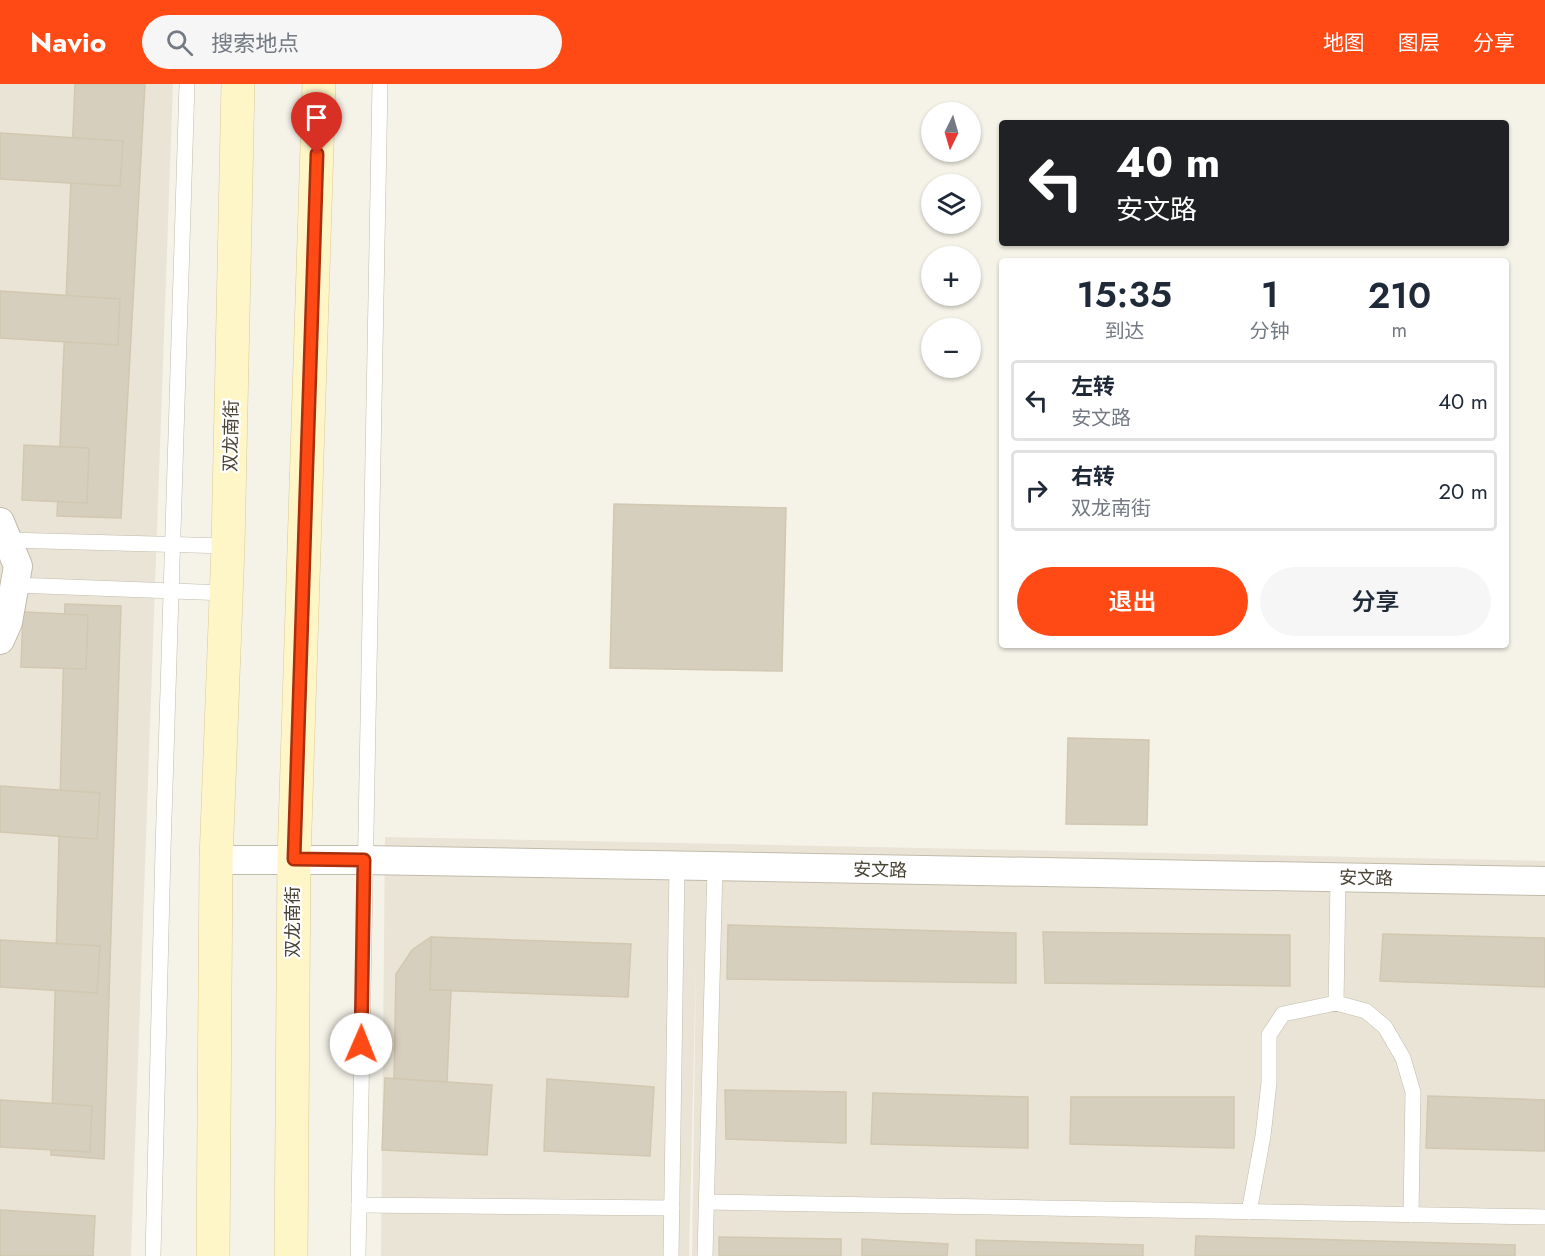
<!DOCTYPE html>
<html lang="zh">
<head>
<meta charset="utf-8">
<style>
	body { margin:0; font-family:Jost,"Noto Sans SC",sans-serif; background:#f6f6f7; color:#1f2937; height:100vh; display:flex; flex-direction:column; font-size:22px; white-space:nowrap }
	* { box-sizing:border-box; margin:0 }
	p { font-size:20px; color:#747a83 }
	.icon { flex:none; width:33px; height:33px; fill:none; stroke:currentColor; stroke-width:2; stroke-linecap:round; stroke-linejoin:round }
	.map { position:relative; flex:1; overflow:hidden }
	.side { position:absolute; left:999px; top:174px; width:510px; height:390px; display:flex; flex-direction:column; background:#fff; border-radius:6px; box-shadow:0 2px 4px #0004 }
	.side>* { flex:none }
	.top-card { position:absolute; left:999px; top:36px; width:510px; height:126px; border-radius:6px; box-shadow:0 2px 4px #0004; background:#202124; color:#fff; overflow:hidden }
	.needle { width:39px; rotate:185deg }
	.controls { position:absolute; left:921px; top:18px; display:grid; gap:12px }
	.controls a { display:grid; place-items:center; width:60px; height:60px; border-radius:50%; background:#fff; box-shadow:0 2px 4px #0004; font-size:30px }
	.pin { position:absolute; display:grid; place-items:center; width:51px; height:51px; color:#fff; margin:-62px -26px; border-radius:50% 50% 50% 0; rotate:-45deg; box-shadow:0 0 6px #0007 }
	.pin .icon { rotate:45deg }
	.me { position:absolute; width:66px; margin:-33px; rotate:1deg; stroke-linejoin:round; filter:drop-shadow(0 0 4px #0008) }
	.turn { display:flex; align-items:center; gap:21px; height:126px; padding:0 18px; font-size:27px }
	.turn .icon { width:78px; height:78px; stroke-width:2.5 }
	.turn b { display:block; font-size:42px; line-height:51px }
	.eta { display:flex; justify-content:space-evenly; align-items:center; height:102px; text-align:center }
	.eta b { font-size:36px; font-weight:600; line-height:42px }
	.primary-button { display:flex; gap:12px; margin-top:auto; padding:12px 18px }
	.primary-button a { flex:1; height:69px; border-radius:36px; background:#ff4a15; color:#fff; font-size:24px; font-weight:600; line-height:69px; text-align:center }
	.primary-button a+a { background:#f6f6f7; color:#1f2937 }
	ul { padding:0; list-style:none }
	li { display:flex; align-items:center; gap:18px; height:81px; margin:0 12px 9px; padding:0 6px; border:3px solid #e0e1e3; border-radius:6px }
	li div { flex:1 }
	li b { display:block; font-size:22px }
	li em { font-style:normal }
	header { display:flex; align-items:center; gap:36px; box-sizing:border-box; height:84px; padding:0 30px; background:#ff4a15; color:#fff }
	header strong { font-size:28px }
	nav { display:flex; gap:33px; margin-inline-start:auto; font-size:21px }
	.search { width:420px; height:54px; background:#f6f6f7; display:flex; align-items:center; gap:15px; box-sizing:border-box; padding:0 21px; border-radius:33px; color:#747a83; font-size:22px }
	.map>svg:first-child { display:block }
	.residential { fill:#e9e4d6 }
	.building { fill:#d7cfbd; stroke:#d2c7b0; stroke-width:1.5 }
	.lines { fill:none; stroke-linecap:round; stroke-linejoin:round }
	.service-casing { stroke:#c1bbaa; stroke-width:16 }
	.minor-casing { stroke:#c1bbaa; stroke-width:30 }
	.secondary-casing { stroke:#d7ca96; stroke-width:34 }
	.service { stroke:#fff; stroke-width:15 }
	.minor { stroke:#fff; stroke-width:28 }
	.secondary { stroke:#fff6c8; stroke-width:33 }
	.route-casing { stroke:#a6300e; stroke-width:15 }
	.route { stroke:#ff4a15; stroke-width:10 }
	.labels { text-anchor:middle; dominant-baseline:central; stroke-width:4.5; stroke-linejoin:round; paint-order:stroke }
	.street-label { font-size:18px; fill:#494336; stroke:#fff }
</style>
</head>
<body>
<header>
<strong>Navio</strong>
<div class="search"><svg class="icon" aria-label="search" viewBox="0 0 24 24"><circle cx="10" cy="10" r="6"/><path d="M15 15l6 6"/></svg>搜索地点</div>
<nav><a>地图</a><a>图层</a><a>分享</a></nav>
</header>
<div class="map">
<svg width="1545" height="1172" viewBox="0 0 1545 1172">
	<rect width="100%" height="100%" fill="#f5f2e8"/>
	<g class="residential">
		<path d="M 0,0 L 173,0 L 131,1172 L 0,1172 Z"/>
		<path d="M 385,753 L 1545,777 L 1545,1172 L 692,1172 L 696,881 L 689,1172 L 381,1172 Z"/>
	</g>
	<g class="building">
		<path d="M 75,0 L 145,0 L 121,434 L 57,432 Z"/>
		<path d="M 0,49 L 123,57 L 120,102 L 0,95 Z"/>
		<path d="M 0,207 L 120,215 L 118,261 L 0,254 Z"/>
		<path d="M 24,361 L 89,364 L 87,419 L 22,416 Z"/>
		<path d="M 614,420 L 786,424 L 782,587 L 610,584 Z"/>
		<path d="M 65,520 L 121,522 L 104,1075 L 51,1071 Z"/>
		<path d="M 23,528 L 88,531 L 86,585 L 21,583 Z"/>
		<path d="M 1068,654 L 1149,656 L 1147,741 L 1066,740 Z"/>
		<path d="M 0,702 L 100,709 L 97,755 L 0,748 Z"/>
		<path d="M 728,841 L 1016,849 L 1016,899 L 727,895 Z"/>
		<path d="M 1043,848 L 1290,851 L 1290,902 L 1045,899 Z"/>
		<path d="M 1383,850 L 1545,854 L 1545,903 L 1380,897 Z"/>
		<path d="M 431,853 L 631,860 L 628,913 L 430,906 Z"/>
		<path d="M 431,853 L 430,906 L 451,906 L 447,998 L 394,995 L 396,890 L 412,866 Z"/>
		<path d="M 0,856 L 100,862 L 97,909 L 0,903 Z"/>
		<path d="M 385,994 L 492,1001 L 487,1071 L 382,1066 Z"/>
		<path d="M 547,995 L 654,1003 L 650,1072 L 544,1067 Z"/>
		<path d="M 725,1006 L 846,1008 L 846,1059 L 726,1055 Z"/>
		<path d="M 873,1009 L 1028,1013 L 1028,1064 L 871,1060 Z"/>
		<path d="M 1428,1012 L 1545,1016 L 1545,1067 L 1426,1064 Z"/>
		<path d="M 1071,1013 L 1234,1013 L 1234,1064 L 1070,1060 Z"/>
		<path d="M 0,1016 L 92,1022 L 90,1068 L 0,1063 Z"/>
		<path d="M 0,1126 L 95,1132 L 93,1172 L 0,1172 Z"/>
		<path d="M 1196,1152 L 1515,1161 L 1515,1172 L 1195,1172 Z"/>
		<path d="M 719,1153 L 841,1155 L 841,1172 L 719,1172 Z"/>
		<path d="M 862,1155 L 948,1160 L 947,1172 L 862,1172 Z"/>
		<path d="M 976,1156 L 1143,1161 L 1143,1172 L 976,1172 Z"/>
	</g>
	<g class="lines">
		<g class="service-casing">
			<g id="service">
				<path d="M 7,456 L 228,462"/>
				<path d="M 15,501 L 226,509"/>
				<path d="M 1336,919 L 1338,794"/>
				<path d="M 707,1118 L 1545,1133"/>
				<path d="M 359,1121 L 672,1124"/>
				<path d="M 1249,1128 L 1263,1052 L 1269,999 L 1269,951 L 1283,930 L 1336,919 L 1366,927 L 1385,943 L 1403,974 L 1413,1008 L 1411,1131"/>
				<path d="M 153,1172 L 163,766 L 187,0"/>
				<path d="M 358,1172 L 380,0"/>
				<path d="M 671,1172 L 677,782"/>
				<path d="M 705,1172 L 715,783"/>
			</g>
		</g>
		<g class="minor-casing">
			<g id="minor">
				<path d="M 0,438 L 18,482 L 8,538 L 0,556"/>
				<path d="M 216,776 L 364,776 L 1545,797"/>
			</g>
		</g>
		<g class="secondary-casing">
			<g id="secondary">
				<path d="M 213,1172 L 216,776 L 228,462 L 238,0"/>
				<path d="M 291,1172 L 294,775 L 319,0"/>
			</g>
		</g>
		<use href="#service" class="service"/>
		<use href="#minor" class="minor"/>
		<use href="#secondary" class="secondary"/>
	</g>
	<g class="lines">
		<g class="route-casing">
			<path id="route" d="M 317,70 L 294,775 L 364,776 L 361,960"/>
		</g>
		<use href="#route" class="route"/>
	</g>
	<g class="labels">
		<g class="street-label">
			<text transform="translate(231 352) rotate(-89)">双龙南街</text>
			<text transform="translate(880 786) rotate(1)">安文路</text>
			<text transform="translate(1366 794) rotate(1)">安文路</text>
			<text transform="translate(293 838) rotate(-90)">双龙南街</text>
		</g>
	</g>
</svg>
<div class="controls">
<a><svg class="needle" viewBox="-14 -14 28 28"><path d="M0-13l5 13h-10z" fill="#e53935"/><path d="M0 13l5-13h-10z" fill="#747a83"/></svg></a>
<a><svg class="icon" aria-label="layers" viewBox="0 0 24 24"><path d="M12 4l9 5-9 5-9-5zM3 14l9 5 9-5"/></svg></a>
<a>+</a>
<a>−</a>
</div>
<div class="pin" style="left:317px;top:70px;background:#d93025"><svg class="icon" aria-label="arrive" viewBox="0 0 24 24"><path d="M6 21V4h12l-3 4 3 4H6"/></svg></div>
<svg class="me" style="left:361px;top:960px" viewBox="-20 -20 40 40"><circle r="19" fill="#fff"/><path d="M0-13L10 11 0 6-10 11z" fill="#ff4a15"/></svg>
<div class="top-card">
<div class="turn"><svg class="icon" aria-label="left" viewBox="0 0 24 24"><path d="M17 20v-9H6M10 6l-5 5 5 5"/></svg><div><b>40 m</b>安文路</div></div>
</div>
<section class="side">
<div class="eta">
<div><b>15:35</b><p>到达</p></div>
<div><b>1</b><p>分钟</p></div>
<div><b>210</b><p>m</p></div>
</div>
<ul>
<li><svg class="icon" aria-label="left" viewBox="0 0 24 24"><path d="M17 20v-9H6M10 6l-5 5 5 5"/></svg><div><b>左转</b><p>安文路</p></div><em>40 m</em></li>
<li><svg class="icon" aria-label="right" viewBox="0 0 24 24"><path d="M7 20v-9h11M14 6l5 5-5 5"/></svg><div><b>右转</b><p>双龙南街</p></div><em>20 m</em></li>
</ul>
<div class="primary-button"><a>退出</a><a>分享</a></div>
</section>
</div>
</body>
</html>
